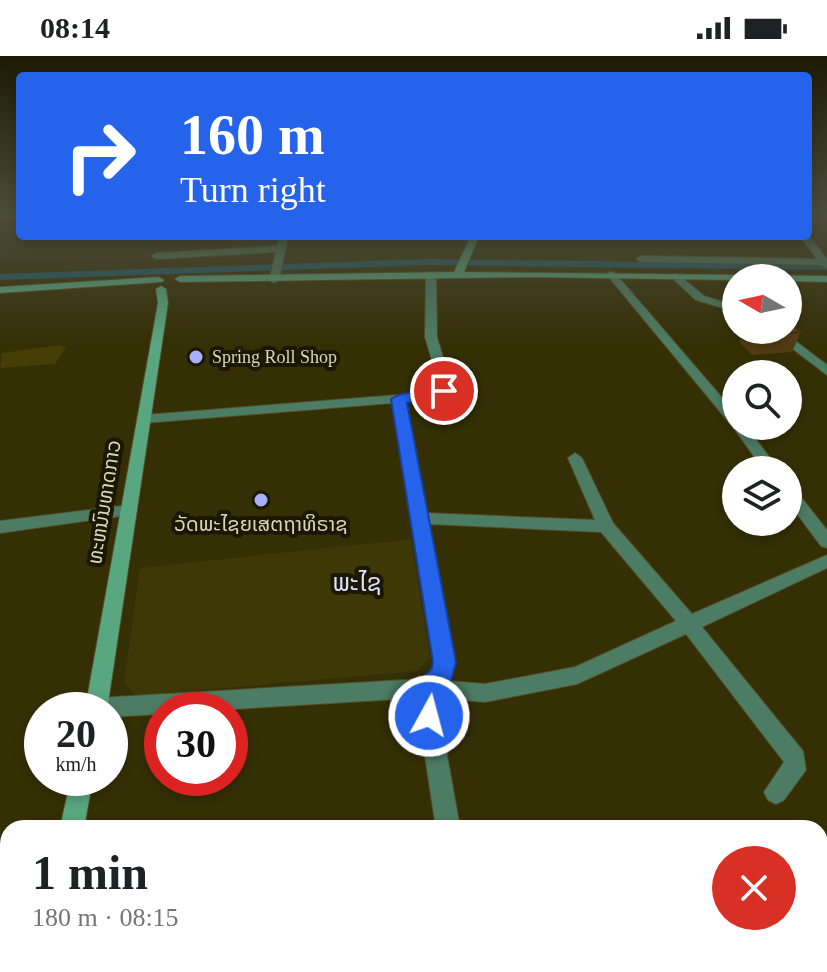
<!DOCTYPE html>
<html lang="en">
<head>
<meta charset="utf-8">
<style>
	body { margin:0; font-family:"Times New Roman","Noto Sans Lao",serif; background:#f6f6f6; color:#202124; height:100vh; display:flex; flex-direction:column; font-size:30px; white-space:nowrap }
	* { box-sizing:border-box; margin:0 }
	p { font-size:26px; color:#757577 }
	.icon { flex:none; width:44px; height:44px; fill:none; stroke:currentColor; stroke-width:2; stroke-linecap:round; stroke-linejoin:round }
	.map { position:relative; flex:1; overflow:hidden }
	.drawer { position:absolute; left:0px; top:764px; width:828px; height:152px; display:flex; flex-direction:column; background:#fff; border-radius:24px 24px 0 0; box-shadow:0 4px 12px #0003 }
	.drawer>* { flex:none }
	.guide { position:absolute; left:16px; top:16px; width:796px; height:168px; border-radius:8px; box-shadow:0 4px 12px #0003; background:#2563eb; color:#fff; overflow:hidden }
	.needle { width:52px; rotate:279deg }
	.fabs { position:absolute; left:722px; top:208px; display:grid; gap:16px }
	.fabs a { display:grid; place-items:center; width:80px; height:80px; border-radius:50%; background:#fff; box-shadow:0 4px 12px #0003; font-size:40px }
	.speed { position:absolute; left:24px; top:636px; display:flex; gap:16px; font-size:40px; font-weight:700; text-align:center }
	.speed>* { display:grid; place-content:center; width:104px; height:104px; border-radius:50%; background:#fff; box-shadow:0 4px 12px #0003; line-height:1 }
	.speed small { font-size:20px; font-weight:400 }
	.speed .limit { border:12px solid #d22; background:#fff; color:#111 }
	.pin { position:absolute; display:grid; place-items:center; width:68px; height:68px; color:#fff; margin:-34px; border:4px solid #fff; border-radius:50%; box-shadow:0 2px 8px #0007 }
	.me { position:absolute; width:88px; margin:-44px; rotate:7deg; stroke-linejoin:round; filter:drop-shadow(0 0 6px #0008) }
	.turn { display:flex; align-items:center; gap:28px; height:168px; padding:0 32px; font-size:36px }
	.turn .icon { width:104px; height:104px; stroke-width:2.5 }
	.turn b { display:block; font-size:56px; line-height:68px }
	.round { display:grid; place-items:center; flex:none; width:84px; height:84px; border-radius:42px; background:#f6f6f6 }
	.summary { display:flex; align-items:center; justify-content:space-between; height:136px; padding:0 32px }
	h1 { font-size:48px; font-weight:700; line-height:60px }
	.status { display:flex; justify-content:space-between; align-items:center; height:56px; padding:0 40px; background:#fff; direction:ltr }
	.status svg { height:22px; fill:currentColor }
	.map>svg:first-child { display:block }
	.built { fill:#3e3706 }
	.green { fill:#453e05 }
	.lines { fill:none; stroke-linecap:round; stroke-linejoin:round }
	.canal { fill:#1e5a6c; fill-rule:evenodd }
	.street-casing { stroke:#534d27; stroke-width:2 }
	.secondary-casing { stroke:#534d27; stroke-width:2 }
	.street { fill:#4d7c64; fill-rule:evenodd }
	.secondary { fill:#59a781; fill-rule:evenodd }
	.wall { fill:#533d14 }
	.building { fill:#604717; stroke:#433210; stroke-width:2 }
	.route { fill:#2563eb; stroke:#184099; stroke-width:2 }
	.poi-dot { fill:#abaffb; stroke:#1a1703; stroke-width:3 }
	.labels { text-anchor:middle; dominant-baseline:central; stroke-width:8; stroke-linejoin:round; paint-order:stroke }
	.far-poi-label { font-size:18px; fill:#dbd7bc; stroke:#1a1703; text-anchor:start }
	.street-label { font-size:20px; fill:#dbd7bc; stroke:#1a1703 }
	.poi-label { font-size:20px; fill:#dbd7bc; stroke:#1a1703 }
	.quarter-label { font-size:24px; fill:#dee1fe; stroke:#1a1703 }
</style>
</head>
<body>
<div class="status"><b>08:14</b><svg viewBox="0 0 49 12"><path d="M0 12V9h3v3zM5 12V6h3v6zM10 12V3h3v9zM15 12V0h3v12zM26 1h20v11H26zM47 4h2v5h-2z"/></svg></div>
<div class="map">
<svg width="827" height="916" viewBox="0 0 827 916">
	<rect width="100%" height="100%" fill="#352f06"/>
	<path class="built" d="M 411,483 L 430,601 L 418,615 L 135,640 L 124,626 L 140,512 Z"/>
	<path class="green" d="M 60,289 L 66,292 L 55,308 L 0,312 L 2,297 Z"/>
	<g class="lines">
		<path class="canal" d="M 429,203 L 827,208 L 827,214 L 429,209 L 0,224 L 0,218 Z"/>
		<g class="street-casing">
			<g id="street">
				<path d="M 0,158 L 20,159 L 20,163 L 0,162 Z"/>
				<path d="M 808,179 L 827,203 L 827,213 L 821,209 L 641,206 L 636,203 L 641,200 L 817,203 L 800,180 Z"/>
				<path d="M 280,180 L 288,180 L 279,224 L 274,227 L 269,224 L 276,196 L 156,203 L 151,200 L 156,197 L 277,190 Z"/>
				<path d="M 447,180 L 477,180 L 478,182 L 474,185 Z"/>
				<path d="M 431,216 L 436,219 L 437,281 L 448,318 L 449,339 L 443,343 L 406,346 L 426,457 L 595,464 L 568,402 L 575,397 L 582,402 L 613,467 L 692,558 L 827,499 L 827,512 L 702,571 L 803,695 L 806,714 L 784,744 L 776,748 L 768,744 L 764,736 L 784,706 L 686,578 L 577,628 L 485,646 L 437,642 L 460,772 L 436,772 L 416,642 L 219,654 L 162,654 L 162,658 L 110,661 L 110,654 L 86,654 L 89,645 L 96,642 L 421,623 L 433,613 L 434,606 L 393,347 L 144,367 L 137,363 L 144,359 L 436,336 L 436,318 L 425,281 L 426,219 ZM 429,468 L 601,476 L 676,565 L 575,611 L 485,628 L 449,625 L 454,606 Z"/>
				<path d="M 608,216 L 614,216 L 736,358 L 736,370 L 746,370 L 779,414 L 764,414 L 732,370 L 608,220 Z"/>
				<path d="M 672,218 L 678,218 L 704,240 L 736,250 L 736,256 L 696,244 L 672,222 Z"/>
				<path d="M 768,274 L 781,274 L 827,309 L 827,319 Z"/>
				<path d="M 788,430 L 793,431 L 827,474 L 827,492 L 821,490 L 788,446 Z"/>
				<path d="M 129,449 L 135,450 L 137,454 L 135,458 L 0,477 L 0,465 Z"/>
				<path d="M 457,908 L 485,908 L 486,916 L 458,916 Z"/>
			</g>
		</g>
		<g class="secondary-casing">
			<g id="secondary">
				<path d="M 471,180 L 479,180 L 464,216 L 827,220 L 827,226 L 788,225 L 788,222 L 736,222 L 736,224 L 533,221 L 180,226 L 175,223 L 180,220 L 454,216 Z"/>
				<path d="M 159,221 L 164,224 L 162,226 L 0,237 L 0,231 Z"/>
				<path d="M 161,230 L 166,233 L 168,247 L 107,654 L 85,654 L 158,247 L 156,233 Z"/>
				<path d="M 71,722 L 93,722 L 84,772 L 60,772 Z"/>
				<path d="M 30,908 L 58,908 L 56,916 L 28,916 Z"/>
			</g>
		</g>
		<use href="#street" class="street"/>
		<use href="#secondary" class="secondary"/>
	</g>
	<path class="wall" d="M 744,274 L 788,274 L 801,276 L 792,296 L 752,299 L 739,286 Z"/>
	<path class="building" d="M 788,267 L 801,276 L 760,279 L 754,274 L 788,274 Z"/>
	<linearGradient id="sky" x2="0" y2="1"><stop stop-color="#1d1a03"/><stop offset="0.55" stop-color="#4b4d3b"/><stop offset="1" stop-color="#4b4d3b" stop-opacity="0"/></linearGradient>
	<rect width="827" height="287" fill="url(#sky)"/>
	<path class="route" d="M 444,330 L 451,335 L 445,344 L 407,347 L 456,606 L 451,625 L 437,636 L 442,660 L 438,668 L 429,671 L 421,668 L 413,632 L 432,612 L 433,606 L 391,343 C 403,334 429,337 444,330 Z"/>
	<g class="poi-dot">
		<circle cx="196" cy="301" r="8"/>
		<circle cx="261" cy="444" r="8"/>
	</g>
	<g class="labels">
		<g class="far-poi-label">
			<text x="212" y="301">Spring Roll Shop</text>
		</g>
		<g class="street-label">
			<text transform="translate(104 446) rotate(-81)">ທະຫນົນທາດກາວ</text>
		</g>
		<g class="poi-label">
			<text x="261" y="468">ວັດພະໄຊຍເສຕຖາທິຣາຊ</text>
		</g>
		<g class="quarter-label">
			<text x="357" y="527">ພະໄຊ</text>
		</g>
	</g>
</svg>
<div class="fabs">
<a><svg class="needle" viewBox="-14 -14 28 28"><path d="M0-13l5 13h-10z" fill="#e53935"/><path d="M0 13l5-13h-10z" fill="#757577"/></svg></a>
<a><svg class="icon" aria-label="search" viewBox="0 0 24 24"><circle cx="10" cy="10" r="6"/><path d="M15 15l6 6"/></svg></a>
<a><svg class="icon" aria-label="layers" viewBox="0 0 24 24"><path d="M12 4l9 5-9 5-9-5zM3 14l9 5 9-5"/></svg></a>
</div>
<div class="speed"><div>20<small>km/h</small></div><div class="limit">30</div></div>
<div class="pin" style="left:444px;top:335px;background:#d93025"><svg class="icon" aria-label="arrive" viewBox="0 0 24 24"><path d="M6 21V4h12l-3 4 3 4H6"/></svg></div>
<svg class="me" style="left:429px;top:660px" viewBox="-20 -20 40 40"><circle r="17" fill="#2563eb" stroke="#fff" stroke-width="3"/><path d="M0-11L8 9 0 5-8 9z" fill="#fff"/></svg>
<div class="guide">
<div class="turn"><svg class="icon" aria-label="right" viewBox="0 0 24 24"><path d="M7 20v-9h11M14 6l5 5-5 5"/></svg><div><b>160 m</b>Turn right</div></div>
</div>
<section class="drawer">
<div class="summary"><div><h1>1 min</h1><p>180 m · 08:15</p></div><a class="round" style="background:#d93025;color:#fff"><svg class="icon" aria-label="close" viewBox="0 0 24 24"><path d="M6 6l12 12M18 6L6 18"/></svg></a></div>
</section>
</div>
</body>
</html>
